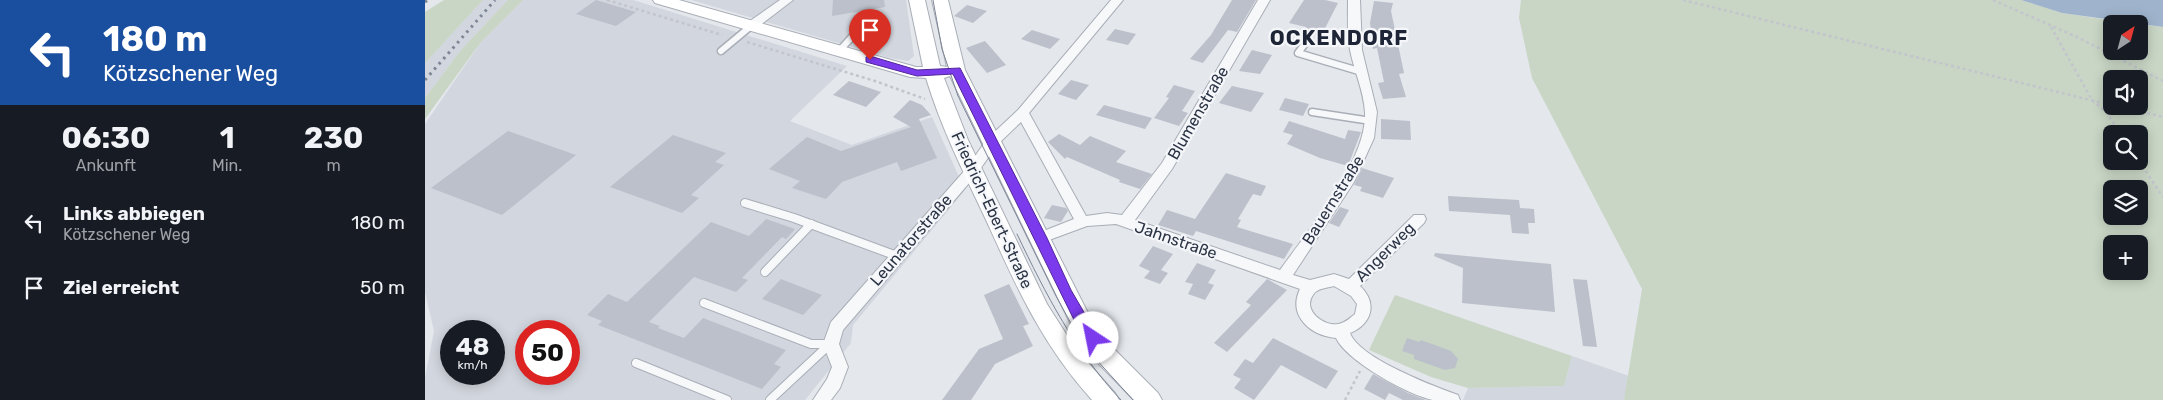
<!DOCTYPE html>
<html lang="de">
<head>
<meta charset="utf-8">
<style>
	body { margin:0; font-family:Rubik,sans-serif; background:#20242c; color:#f1f3f6; height:100vh; display:flex; flex-direction:column; font-size:19px; white-space:nowrap }
	* { box-sizing:border-box; margin:0 }
	p { font-size:16px; color:#9ea1a6 }
	.icon { flex:none; width:28px; height:28px; fill:none; stroke:currentColor; stroke-width:2; stroke-linecap:round; stroke-linejoin:round }
	.map { position:relative; flex:1; overflow:hidden }
	.side { display:flex; flex-direction:column; background:#171b24; width:425px }
	.side>* { flex:none }
	.top-card { background:#1a4fa0; color:#fff; overflow:hidden }
	.needle { width:32px; rotate:36deg }
	.tools { position:absolute; left:1678px; top:15px; display:grid; gap:10px }
	.tools a { display:grid; place-items:center; width:45px; height:45px; border-radius:8px; background:#171b24; box-shadow:0 2px 12px #0003; font-size:25px }
	.speed { position:absolute; left:15px; top:320px; display:flex; gap:10px; font-size:25px; font-weight:700; text-align:center }
	.speed>* { display:grid; place-content:center; width:65px; height:65px; border-radius:50%; background:#171b24; box-shadow:0 2px 12px #0003; line-height:1 }
	.speed small { font-size:12px; font-weight:400 }
	.speed .limit { border:8px solid #d22; background:#fff; color:#111 }
	.pin { position:absolute; display:grid; place-items:center; width:42px; height:42px; color:#fff; margin:-51px -21px; border-radius:50% 50% 50% 0; rotate:-45deg; box-shadow:0 0 5px #0007 }
	.pin .icon { rotate:45deg }
	.me { position:absolute; width:55px; margin:-28px; rotate:326deg; stroke-linejoin:round; filter:drop-shadow(0 0 4px #0008) }
	.turn { display:flex; align-items:center; gap:18px; height:105px; padding:0 20px; font-size:22px }
	.turn .icon { width:65px; height:65px; stroke-width:2.5 }
	.turn b { display:block; font-size:35px; line-height:42px }
	.eta { display:flex; justify-content:space-evenly; align-items:center; height:85px; text-align:center }
	.eta b { font-size:30px; font-weight:700; line-height:35px }
	ul { padding:0; list-style:none }
	li { display:flex; align-items:center; gap:15px; height:65px; padding:0 20px }
	li div { flex:1 }
	li b { display:block; font-size:19px }
	li em { font-style:normal }
	main { display:flex; flex:1; min-height:0 }
	.map>svg:first-child { display:block }
	.built { fill:#d2d6de; fill-rule:evenodd }
	.green { fill:#c9d6c5; fill-rule:evenodd }
	.water { fill:#9fb4cc }
	.building { fill:#bbc0ca }
	.lines { fill:none; stroke-linecap:round; stroke-linejoin:round }
	.lane-far1-casing { stroke:#a9aeb7; stroke-width:9 }
	.lane-casing { stroke:#a9aeb7; stroke-width:10 }
	.street-casing { stroke:#a9aeb7; stroke-width:2 }
	.secondary-casing { stroke:#a9aeb7; stroke-width:2 }
	.path { stroke:#c2c5cb; stroke-width:2.5; stroke-dasharray:3 3; stroke-linecap:butt }
	.lane-far1 { stroke:#f7f8fa; stroke-width:6 }
	.lane { stroke:#f7f8fa; stroke-width:8 }
	.street { fill:#f7f8fa; fill-rule:evenodd }
	.secondary { fill:#fff; fill-rule:evenodd }
	.tram { stroke:#7d8696; stroke-width:1 }
	.rail { stroke:#7d8696; stroke-width:3; stroke-dasharray:2.5 4.5; stroke-linecap:butt }
	.route { fill:#7c3aed; stroke:#51269a }
	.labels { text-anchor:middle; dominant-baseline:central; stroke-width:4.5; stroke-linejoin:round; paint-order:stroke }
	.street-label { font-size:16px; fill:#2b3445; stroke:#f4f6f9 }
	.district-label { font-size:21px; font-weight:bold; letter-spacing:1px; fill:#1d2536; stroke:#f4f6f9 }
</style>
</head>
<body>
<main>
<section class="side">
<div class="top-card">
<div class="turn"><svg class="icon" aria-label="left" viewBox="0 0 24 24"><path d="M17 20v-9H6M10 6l-5 5 5 5"/></svg><div><b>180 m</b>Kötzschener Weg</div></div>
</div>
<div class="eta">
<div><b>06:30</b><p>Ankunft</p></div>
<div><b>1</b><p>Min.</p></div>
<div><b>230</b><p>m</p></div>
</div>
<ul>
<li><svg class="icon" aria-label="left" viewBox="0 0 24 24"><path d="M17 20v-9H6M10 6l-5 5 5 5"/></svg><div><b>Links abbiegen</b><p>Kötzschener Weg</p></div><em>180 m</em></li>
<li><svg class="icon" aria-label="arrive" viewBox="0 0 24 24"><path d="M6 21V4h12l-3 4 3 4H6"/></svg><div><b>Ziel erreicht</b></div><em>50 m</em></li>
</ul>
</section>
<div class="map">
<svg width="1738" height="400" viewBox="0 0 1738 400">
	<rect width="100%" height="100%" fill="#e4e7ec"/>
	<g class="built">
		<path d="M 58,0 L 83,0 L 35,51 L 0,98 L 0,63 Z"/>
		<path d="M 98,0 L 208,0 L 422,66 L 365,121 L 427,145 L 507,117 L 540,190 L 428,325 L 426,343 L 380,400 L 0,400 L 0,378 L 9,331 L 0,292 L 0,124 L 56,42 ZM 26,331 L 69,331 L 69,374 L 26,374 ZM 101,331 L 144,331 L 144,374 L 101,374 Z"/>
		<path d="M 266,0 L 481,0 L 489,56 L 483,61 L 465,58 Z"/>
		<path d="M 1147,356 L 1204,376 L 1199,400 L 1038,400 L 1043,388 L 1139,386 Z"/>
	</g>
	<g class="green">
		<path d="M 19,0 L 58,0 L 0,63 L 0,12 Z"/>
		<path d="M 83,0 L 98,0 L 56,42 L 0,119 L 0,98 L 35,51 Z"/>
		<path d="M 1096,0 L 1596,0 L 1637,13 L 1710,24 L 1686,24 L 1686,51 L 1714,51 L 1714,24 L 1738,27 L 1738,400 L 1199,400 L 1217,289 L 1107,78 L 1094,18 ZM 1686,79 L 1714,79 L 1714,106 L 1686,106 ZM 1686,134 L 1714,134 L 1714,161 L 1686,161 ZM 1686,189 L 1714,189 L 1714,216 L 1686,216 ZM 1686,244 L 1714,244 L 1714,271 L 1686,271 Z"/>
		<path d="M 970,295 L 1147,356 L 1139,386 L 1043,388 L 1006,377 L 944,350 Z"/>
	</g>
	<path class="water" d="M 1596,0 L 1738,0 L 1738,27 L 1637,13 Z"/>
	<g class="building">
		<path d="M 171,0 L 211,12 L 191,26 L 151,14 Z"/>
		<path d="M 408,0 L 459,0 L 460,7 L 407,16 Z"/>
		<path d="M 807,0 L 831,0 L 812,32 L 803,30 L 778,63 L 765,59 L 786,35 Z"/>
		<path d="M 879,0 L 900,0 L 913,3 L 896,36 L 879,31 L 881,27 L 864,23 Z"/>
		<path d="M 949,1 L 968,3 L 966,11 L 979,73 L 974,74 L 981,97 L 958,99 L 953,83 L 959,82 L 952,48 L 948,49 L 945,23 Z"/>
		<path d="M 542,5 L 562,11 L 548,23 L 529,16 Z"/>
		<path d="M 690,29 L 711,34 L 703,45 L 681,40 Z"/>
		<path d="M 607,30 L 635,39 L 625,49 L 596,39 Z"/>
		<path d="M 560,41 L 581,65 L 562,73 L 541,48 Z"/>
		<path d="M 827,50 L 847,55 L 835,74 L 814,71 Z"/>
		<path d="M 646,80 L 664,85 L 651,100 L 633,94 Z"/>
		<path d="M 424,81 L 456,92 L 441,107 L 408,95 Z"/>
		<path d="M 749,85 L 770,91 L 757,111 L 763,113 L 754,126 L 729,118 L 744,98 L 741,97 Z"/>
		<path d="M 807,86 L 839,93 L 826,112 L 794,103 Z"/>
		<path d="M 860,98 L 884,104 L 878,116 L 854,110 Z"/>
		<path d="M 485,100 L 497,105 L 506,115 L 494,119 L 512,158 L 476,171 L 472,162 L 417,182 L 401,199 L 367,188 L 375,181 L 344,169 L 382,137 L 416,151 L 486,127 L 468,117 Z"/>
		<path d="M 679,105 L 727,118 L 720,129 L 671,115 Z"/>
		<path d="M 956,119 L 985,121 L 986,140 L 956,139 Z"/>
		<path d="M 864,121 L 920,139 L 923,130 L 936,132 L 923,166 L 895,158 L 862,144 L 868,135 L 858,132 Z"/>
		<path d="M 83,131 L 151,155 L 77,215 L 6,188 Z"/>
		<path d="M 634,134 L 655,145 L 665,136 L 701,151 L 691,162 L 727,174 L 715,189 L 694,182 L 695,180 L 642,157 L 640,159 L 623,142 Z"/>
		<path d="M 248,135 L 301,153 L 290,162 L 299,165 L 266,195 L 274,198 L 257,213 L 185,187 Z"/>
		<path d="M 937,168 L 969,178 L 958,198 L 935,191 L 937,187 L 929,185 Z"/>
		<path d="M 801,173 L 841,186 L 836,196 L 828,194 L 813,219 L 816,220 L 812,227 L 868,244 L 859,259 L 771,231 L 768,236 L 733,225 L 742,210 L 770,219 Z"/>
		<path d="M 1023,196 L 1094,200 L 1095,208 L 1109,209 L 1110,223 L 1103,223 L 1104,234 L 1087,233 L 1085,215 L 1024,211 Z"/>
		<path d="M 627,205 L 641,208 L 643,211 L 636,222 L 619,218 Z"/>
		<path d="M 915,207 L 924,210 L 914,227 L 904,223 Z"/>
		<path d="M 341,219 L 370,229 L 361,239 L 357,237 L 317,278 L 323,280 L 311,292 L 269,277 L 224,322 L 235,326 L 233,328 L 259,338 L 278,318 L 361,350 L 349,364 L 356,367 L 337,389 L 173,325 L 177,321 L 162,315 L 183,294 L 202,302 L 286,222 L 324,236 Z"/>
		<path d="M 728,246 L 748,254 L 736,270 L 743,273 L 735,284 L 719,278 L 725,271 L 714,266 Z"/>
		<path d="M 1010,253 L 1126,264 L 1130,312 L 1037,303 L 1038,268 L 1009,256 Z"/>
		<path d="M 772,263 L 791,270 L 783,283 L 789,285 L 780,300 L 763,294 L 768,284 L 760,282 Z"/>
		<path d="M 356,279 L 397,295 L 378,315 L 337,299 Z"/>
		<path d="M 842,279 L 862,290 L 802,352 L 789,343 L 826,305 L 821,302 Z"/>
		<path d="M 1148,279 L 1162,280 L 1172,347 L 1158,346 Z"/>
		<path d="M 584,284 L 604,324 L 598,326 L 608,346 L 570,364 L 546,400 L 517,400 L 554,349 L 578,339 L 559,295 Z"/>
		<path d="M 848,338 L 913,371 L 901,389 L 856,365 L 829,400 L 809,388 L 816,379 L 808,375 L 820,359 L 828,363 Z"/>
		<path d="M 982,338 L 994,342 L 996,340 L 1026,351 L 1033,359 L 1030,368 L 1020,370 L 989,359 L 989,355 L 977,351 Z"/>
		<path d="M 948,374 L 983,393 L 1001,400 L 978,400 L 964,393 L 960,400 L 939,389 Z"/>
	</g>
	<g class="lines">
		<g class="lane-far1-casing">
			<g id="lane-far1">
				<path d="M 879,45 L 873,53 L 937,72"/>
				<path d="M 296,51 L 326,26"/>
				<path d="M 414,51 L 436,27"/>
				<path d="M 887,112 L 946,121"/>
			</g>
		</g>
		<g class="lane-casing">
			<g id="lane">
				<path d="M 320,203 L 369,218 L 472,256"/>
				<path d="M 340,272 L 386,224"/>
				<path d="M 279,303 L 386,344 L 406,344"/>
				<path d="M 211,363 L 302,400"/>
				<path d="M 345,400 L 405,344"/>
			</g>
		</g>
		<g class="street-casing">
			<g id="street">
				<path d="M 355,0 L 368,0 L 330,29 L 322,29 L 322,23 Z"/>
				<path d="M 686,0 L 698,0 L 604,113 L 661,216 L 682,213 L 697,215 L 737,163 L 833,0 L 845,0 L 747,169 L 710,220 L 855,270 C 882,232 942,161 940,113 C 939,91 929,71 925,50 C 922,34 923,16 923,0 L 935,0 L 937,50 L 952,112 L 949,138 L 929,182 L 868,275 L 885,280 L 909,274 L 924,279 L 989,215 L 999,215 L 1001,219 L 999,223 L 935,286 C 953,303 947,324 925,333 C 934,358 1008,386 1033,395 L 1035,400 C 1027,400 1016,400 1008,400 C 983,395 922,361 911,338 C 886,336 862,316 875,289 L 691,224 L 662,226 L 616,243 L 611,242 L 609,238 L 611,234 L 649,219 L 596,122 L 572,145 L 551,175 L 418,330 L 414,344 L 423,367 L 415,388 L 406,400 L 388,400 L 402,379 L 407,367 L 398,344 L 406,322 L 541,169 L 562,139 L 593,110 ZM 909,286 L 926,296 L 932,304 L 930,314 C 925,318 920,323 913,324 C 899,327 877,310 888,295 C 892,288 902,288 909,286 Z"/>
			</g>
		</g>
		<g class="secondary-casing">
			<path id="secondary" d="M 228,0 L 254,0 L 491,67 L 498,67 L 484,0 L 500,0 L 515,66 L 522,67 L 507,0 L 523,0 L 540,70 L 665,317 L 686,346 L 733,393 L 737,400 L 709,400 L 670,360 L 649,331 L 525,76 L 519,78 L 543,140 L 622,304 L 650,348 L 690,393 L 694,400 L 667,400 C 617,345 592,288 562,222 C 540,175 516,128 501,78 L 485,77 L 230,3 Z"/>
		</g>
		<g class="path">
			<path d="M 182,0 L 297,35"/>
			<path d="M 1258,0 L 1686,105"/>
			<path d="M 1568,0 L 1652,37 L 1738,81"/>
			<path d="M 1626,27 L 1667,100 L 1681,112 L 1696,134"/>
			<path d="M 322,42 L 450,81 L 500,99"/>
			<path d="M 1693,106 L 1738,117"/>
			<path d="M 1714,161 L 1738,197"/>
			<path d="M 920,400 L 935,371"/>
		</g>
		<use href="#lane-far1" class="lane-far1"/>
		<use href="#lane" class="lane"/>
		<use href="#street" class="street"/>
		<use href="#secondary" class="secondary"/>
		<g class="tram">
			<path d="M 508,0 L 517,49 L 533,96 L 631,296 L 649,329 L 669,357 L 708,400"/>
			<path d="M 592,234 C 621,295 650,351 696,400"/>
		</g>
		<g class="rail">
			<path d="M 0,2 L 3,0"/>
			<path d="M 0,80 L 70,0"/>
		</g>
	</g>
	<path class="route" d="M 445,56 L 492,70 L 535,68 L 622,238 L 646,290 L 674,338 L 672,342 L 663,342 L 653,328 L 528,74 L 492,76 L 441,62 L 441,57 Z"/>
	<g class="labels">
		<g class="street-label">
			<text transform="translate(773 113) rotate(-60)">Blumenstraße</text>
			<text transform="translate(908 200) rotate(-58)">Bauernstraße</text>
			<text transform="translate(567 210) rotate(65)">Friedrich-Ebert-Straße</text>
			<text transform="translate(486 240) rotate(-49)">Leunatorstraße</text>
			<text transform="translate(751 240) rotate(19)">Jahnstraße</text>
			<text transform="translate(960 252) rotate(-45)">Angerweg</text>
		</g>
		<g class="district-label">
			<text x="914" y="37">OCKENDORF</text>
		</g>
	</g>
</svg>
<div class="tools">
<a><svg class="needle" viewBox="-14 -14 28 28"><path d="M0-13l5 13h-10z" fill="#e53935"/><path d="M0 13l5-13h-10z" fill="#9ea1a6"/></svg></a>
<a><svg class="icon" aria-label="sound" viewBox="0 0 24 24"><path d="M4 9h4l5-4v14l-5-4H4zM17 9q2 3 0 6"/></svg></a>
<a><svg class="icon" aria-label="search" viewBox="0 0 24 24"><circle cx="10" cy="10" r="6"/><path d="M15 15l6 6"/></svg></a>
<a><svg class="icon" aria-label="layers" viewBox="0 0 24 24"><path d="M12 4l9 5-9 5-9-5zM3 14l9 5 9-5"/></svg></a>
<a>+</a>
</div>
<div class="speed"><div>48<small>km/h</small></div><div class="limit">50</div></div>
<div class="pin" style="left:445px;top:60px;background:#d93025"><svg class="icon" aria-label="arrive" viewBox="0 0 24 24"><path d="M6 21V4h12l-3 4 3 4H6"/></svg></div>
<svg class="me" style="left:668px;top:338px" viewBox="-20 -20 40 40"><circle r="19" fill="#fff"/><path d="M0-13L10 11 0 6-10 11z" fill="#7c3aed"/></svg>
</div>
</main>
</body>
</html>
